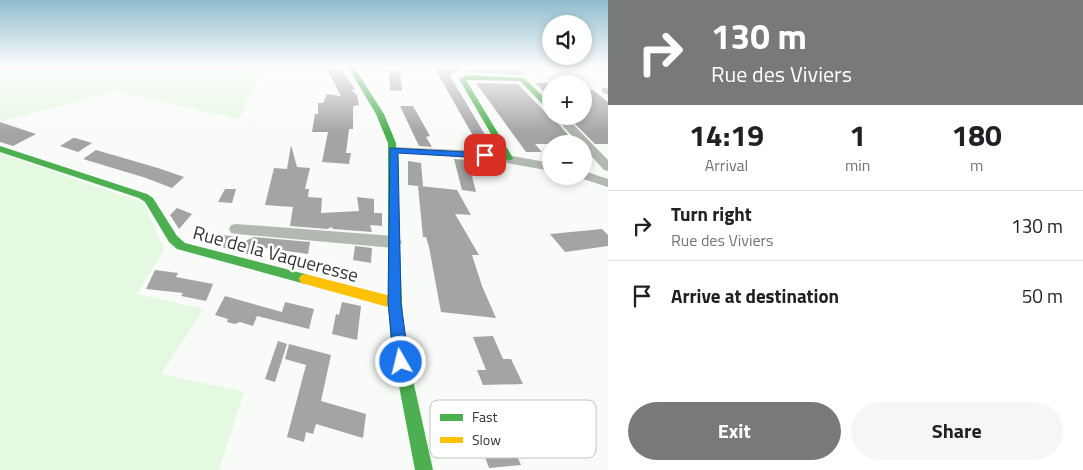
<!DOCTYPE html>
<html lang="en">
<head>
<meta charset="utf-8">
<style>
	body { margin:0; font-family:"Titillium Web",sans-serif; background:#f6f6f6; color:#202124; height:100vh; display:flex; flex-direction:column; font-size:19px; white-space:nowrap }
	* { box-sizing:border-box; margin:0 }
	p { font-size:16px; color:#757577 }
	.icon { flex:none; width:28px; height:28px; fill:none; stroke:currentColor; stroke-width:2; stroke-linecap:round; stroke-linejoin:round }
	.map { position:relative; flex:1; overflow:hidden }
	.drawer { display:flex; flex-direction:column; background:#fff; width:475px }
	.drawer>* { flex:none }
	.banner { background:#787a78; color:#fff; overflow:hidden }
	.controls { position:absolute; left:542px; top:15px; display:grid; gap:10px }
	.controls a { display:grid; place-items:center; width:50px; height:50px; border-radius:50%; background:#fff; box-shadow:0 2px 8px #0003; font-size:25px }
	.pin { position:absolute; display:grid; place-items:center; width:42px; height:42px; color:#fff; margin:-21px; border-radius:10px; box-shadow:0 2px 8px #0006 }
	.me { position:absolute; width:55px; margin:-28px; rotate:352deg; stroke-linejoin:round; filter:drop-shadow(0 0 4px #0008) }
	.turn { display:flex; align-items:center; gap:18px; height:105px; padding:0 20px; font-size:22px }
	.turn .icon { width:65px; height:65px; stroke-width:2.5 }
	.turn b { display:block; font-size:35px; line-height:42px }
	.eta { display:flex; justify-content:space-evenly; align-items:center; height:85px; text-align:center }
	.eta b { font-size:30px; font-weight:700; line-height:35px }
	.action { display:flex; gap:10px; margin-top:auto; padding:10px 20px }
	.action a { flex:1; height:58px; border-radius:30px; background:#787a78; color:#fff; font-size:20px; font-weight:700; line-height:58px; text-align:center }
	.action a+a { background:#f6f6f6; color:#202124 }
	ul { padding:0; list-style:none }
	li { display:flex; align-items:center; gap:15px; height:70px; padding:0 20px; border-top:1px solid #e0e0e0 }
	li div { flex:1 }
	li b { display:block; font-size:19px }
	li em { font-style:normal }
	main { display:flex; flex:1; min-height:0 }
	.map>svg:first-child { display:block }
	.green { fill:#e5f8e2 }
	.building { fill:#a4a4a4 }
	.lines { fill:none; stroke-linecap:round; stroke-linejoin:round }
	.street { fill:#b2b9b1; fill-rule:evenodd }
	.fast { fill:#4caf50; fill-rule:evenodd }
	.slow { fill:#ffc107; fill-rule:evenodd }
	.route { fill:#1a73e8; stroke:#114b97 }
	.labels { text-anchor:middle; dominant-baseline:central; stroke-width:5; stroke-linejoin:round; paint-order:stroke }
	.street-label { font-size:19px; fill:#333533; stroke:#fff }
	.key { fill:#fff; stroke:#c2c2c2; stroke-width:1 }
	.key-label { font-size:14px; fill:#333533 }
</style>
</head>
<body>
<main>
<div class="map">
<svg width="608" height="470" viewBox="0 0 608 470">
	<rect width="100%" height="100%" fill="#f9fbf9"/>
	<g class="green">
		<path d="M 0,67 L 259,67 L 263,68 L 239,119 L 115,91 L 0,122 Z"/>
		<path d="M 0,153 L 144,203 L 164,250 L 137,294 L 204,309 L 161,374 L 244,392 L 219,470 L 0,470 Z"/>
	</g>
	<g class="building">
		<path d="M 326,67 L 340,68 L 355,89 L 351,90 L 357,95 L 359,105 L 353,106 L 353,129 L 349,129 L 346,153 L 351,153 L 349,164 L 322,162 L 328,132 L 312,132 L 315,114 L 318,114 L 318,103 L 323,103 L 327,94 L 341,96 Z"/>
		<path d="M 434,67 L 463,67 L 450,76 L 493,148 L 480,148 Z"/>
		<path d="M 466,70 L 518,70 L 526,75 L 468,72 Z"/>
		<path d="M 389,71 L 400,71 L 402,91 L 390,90 Z"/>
		<path d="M 476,83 L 518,84 L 545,112 L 550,114 L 576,144 L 535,144 L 542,152 L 526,152 Z"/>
		<path d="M 535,83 L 551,83 L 551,94 L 547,94 Z"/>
		<path d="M 584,90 L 593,90 L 608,102 L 608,144 L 595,144 L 570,119 L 584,119 Z"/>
		<path d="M 400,106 L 413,106 L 430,136 L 426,137 L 432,147 L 419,146 Z"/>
		<path d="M 0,122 L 36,134 L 13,146 L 0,142 Z"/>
		<path d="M 73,138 L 75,138 L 92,143 L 78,152 L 60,146 Z"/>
		<path d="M 291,145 L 297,167 L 310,168 L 305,189 L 309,189 L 308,197 L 322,198 L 321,213 L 359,211 L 357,197 L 374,199 L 374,213 L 382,213 L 382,226 L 370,225 L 372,232 L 333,229 L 332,227 L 327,229 L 290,226 L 293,207 L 265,205 L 274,168 L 287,169 Z"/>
		<path d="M 96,150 L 158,168 L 184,177 L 172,188 L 146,178 L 83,159 Z"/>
		<path d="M 454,159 L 468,160 L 476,192 L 462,190 Z"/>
		<path d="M 408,161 L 421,163 L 423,186 L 420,186 L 457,190 L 471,215 L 455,214 L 479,255 L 472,255 L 482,286 L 496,318 L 441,312 L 429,247 L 426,237 L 423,237 L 418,186 L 408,185 Z"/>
		<path d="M 225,189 L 236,189 L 232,203 L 218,202 Z"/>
		<path d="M 177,208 L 192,214 L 179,229 L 170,215 Z"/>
		<path d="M 602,229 L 608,235 L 608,246 L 565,252 L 550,234 Z"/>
		<path d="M 204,233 L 239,237 L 237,245 L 254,237 L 310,242 L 308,254 L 250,246 L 248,254 L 199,241 Z"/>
		<path d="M 355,246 L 372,248 L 371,263 L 353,260 Z"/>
		<path d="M 155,270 L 178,273 L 176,277 L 213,284 L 206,301 L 181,296 L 183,293 L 146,289 Z"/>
		<path d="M 225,296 L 282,312 L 285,302 L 314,309 L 309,329 L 257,316 L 253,326 L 240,322 L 235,324 L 227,322 L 228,319 L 215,315 Z"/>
		<path d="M 342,302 L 361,306 L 357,340 L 332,334 L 336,314 L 339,315 Z"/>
		<path d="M 493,336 L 503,359 L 511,359 L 523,384 L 483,385 L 477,370 L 486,370 L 473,337 Z"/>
		<path d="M 278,341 L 287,344 L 275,382 L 265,379 Z"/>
		<path d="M 289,344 L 331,355 L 321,401 L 366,414 L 363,438 L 316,424 L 313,434 L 306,432 L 304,442 L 287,437 L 306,365 L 285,359 Z"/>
		<path d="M 506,407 L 516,431 L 506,431 L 521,465 L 489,468 L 475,429 L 468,429 L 461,410 Z"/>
	</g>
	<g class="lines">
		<g class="street">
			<path d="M 602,88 L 608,88 L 608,95 L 602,92 Z"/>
			<path d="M 554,116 L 565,116 L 608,160 L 608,171 L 604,170 L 584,148 L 584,144 L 579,144 Z"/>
			<path d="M 393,147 L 485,151 L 551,163 L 551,171 L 485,159 L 389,152 L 389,148 Z"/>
			<path d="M 584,171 L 608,179 L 608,187 L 580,178 L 579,176 L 584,176 Z"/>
			<path d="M 236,224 L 394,236 L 399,238 L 402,242 L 399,246 L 394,248 L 236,234 L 231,233 L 229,229 L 231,225 Z"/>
		</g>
		<g class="fast">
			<path d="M 348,67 L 354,67 L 384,114 L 396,143 L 402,303 L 405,344 L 433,470 L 415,470 L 391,344 L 388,303 L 388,143 L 376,114 Z"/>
			<path d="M 467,75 L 524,78 L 551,104 L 551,110 L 548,110 L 520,81 L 466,80 L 513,158 L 512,160 L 506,160 L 505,158 L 459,79 Z"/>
			<path d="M 0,146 L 147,194 L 153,198 L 177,236 L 185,243 L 305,274 L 309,275 L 311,279 L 309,283 L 305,284 L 177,249 L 169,242 L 145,202 L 139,198 L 0,152 Z"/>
		</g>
		<path class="slow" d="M 305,274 L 395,297 L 400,299 L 402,303 L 400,307 L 395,309 L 305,284 L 301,283 L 299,279 L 301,275 Z"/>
	</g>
	<linearGradient id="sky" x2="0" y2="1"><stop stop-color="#8fbdcd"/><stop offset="0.5" stop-color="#fcfdfc"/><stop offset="1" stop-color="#fcfdfc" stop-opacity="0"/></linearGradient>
	<rect width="608" height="133" fill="url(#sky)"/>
	<path class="route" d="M 390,148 L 485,153 L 490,155 L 485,158 L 398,153 L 401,303 L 409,362 L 407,368 L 401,370 L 396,368 L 394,362 L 388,303 Z"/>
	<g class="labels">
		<g class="street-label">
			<text transform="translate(276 253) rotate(15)">Rue de la Vaqueresse</text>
		</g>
	</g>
	<rect x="430" y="400" width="166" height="58" rx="8" class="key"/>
	<rect x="440" y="414" width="23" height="7" fill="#4caf50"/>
	<rect x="440" y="437" width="23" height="6" fill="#ffc107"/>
	<g class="key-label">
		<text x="472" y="422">Fast</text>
		<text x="472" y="445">Slow</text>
	</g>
</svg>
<div class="controls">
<a><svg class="icon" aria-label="sound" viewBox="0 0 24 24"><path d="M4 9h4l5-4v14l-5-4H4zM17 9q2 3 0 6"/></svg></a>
<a>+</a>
<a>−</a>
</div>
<div class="pin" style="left:485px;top:155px;background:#d93025"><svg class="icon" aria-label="arrive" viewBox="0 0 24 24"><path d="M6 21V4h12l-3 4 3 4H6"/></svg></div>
<svg class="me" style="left:401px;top:362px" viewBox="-20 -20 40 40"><circle r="17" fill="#1a73e8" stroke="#fff" stroke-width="3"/><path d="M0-11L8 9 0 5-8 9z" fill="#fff"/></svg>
</div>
<section class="drawer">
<div class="banner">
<div class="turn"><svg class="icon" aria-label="right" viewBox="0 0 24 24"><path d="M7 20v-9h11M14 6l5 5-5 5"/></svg><div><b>130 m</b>Rue des Viviers</div></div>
</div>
<div class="eta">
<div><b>14:19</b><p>Arrival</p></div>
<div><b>1</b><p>min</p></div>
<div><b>180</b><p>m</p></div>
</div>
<ul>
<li><svg class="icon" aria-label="right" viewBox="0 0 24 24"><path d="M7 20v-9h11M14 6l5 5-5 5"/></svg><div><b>Turn right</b><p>Rue des Viviers</p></div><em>130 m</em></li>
<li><svg class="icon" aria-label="arrive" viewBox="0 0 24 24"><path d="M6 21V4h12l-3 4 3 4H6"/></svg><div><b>Arrive at destination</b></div><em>50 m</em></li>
</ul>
<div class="action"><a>Exit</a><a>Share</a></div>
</section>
</main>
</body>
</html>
